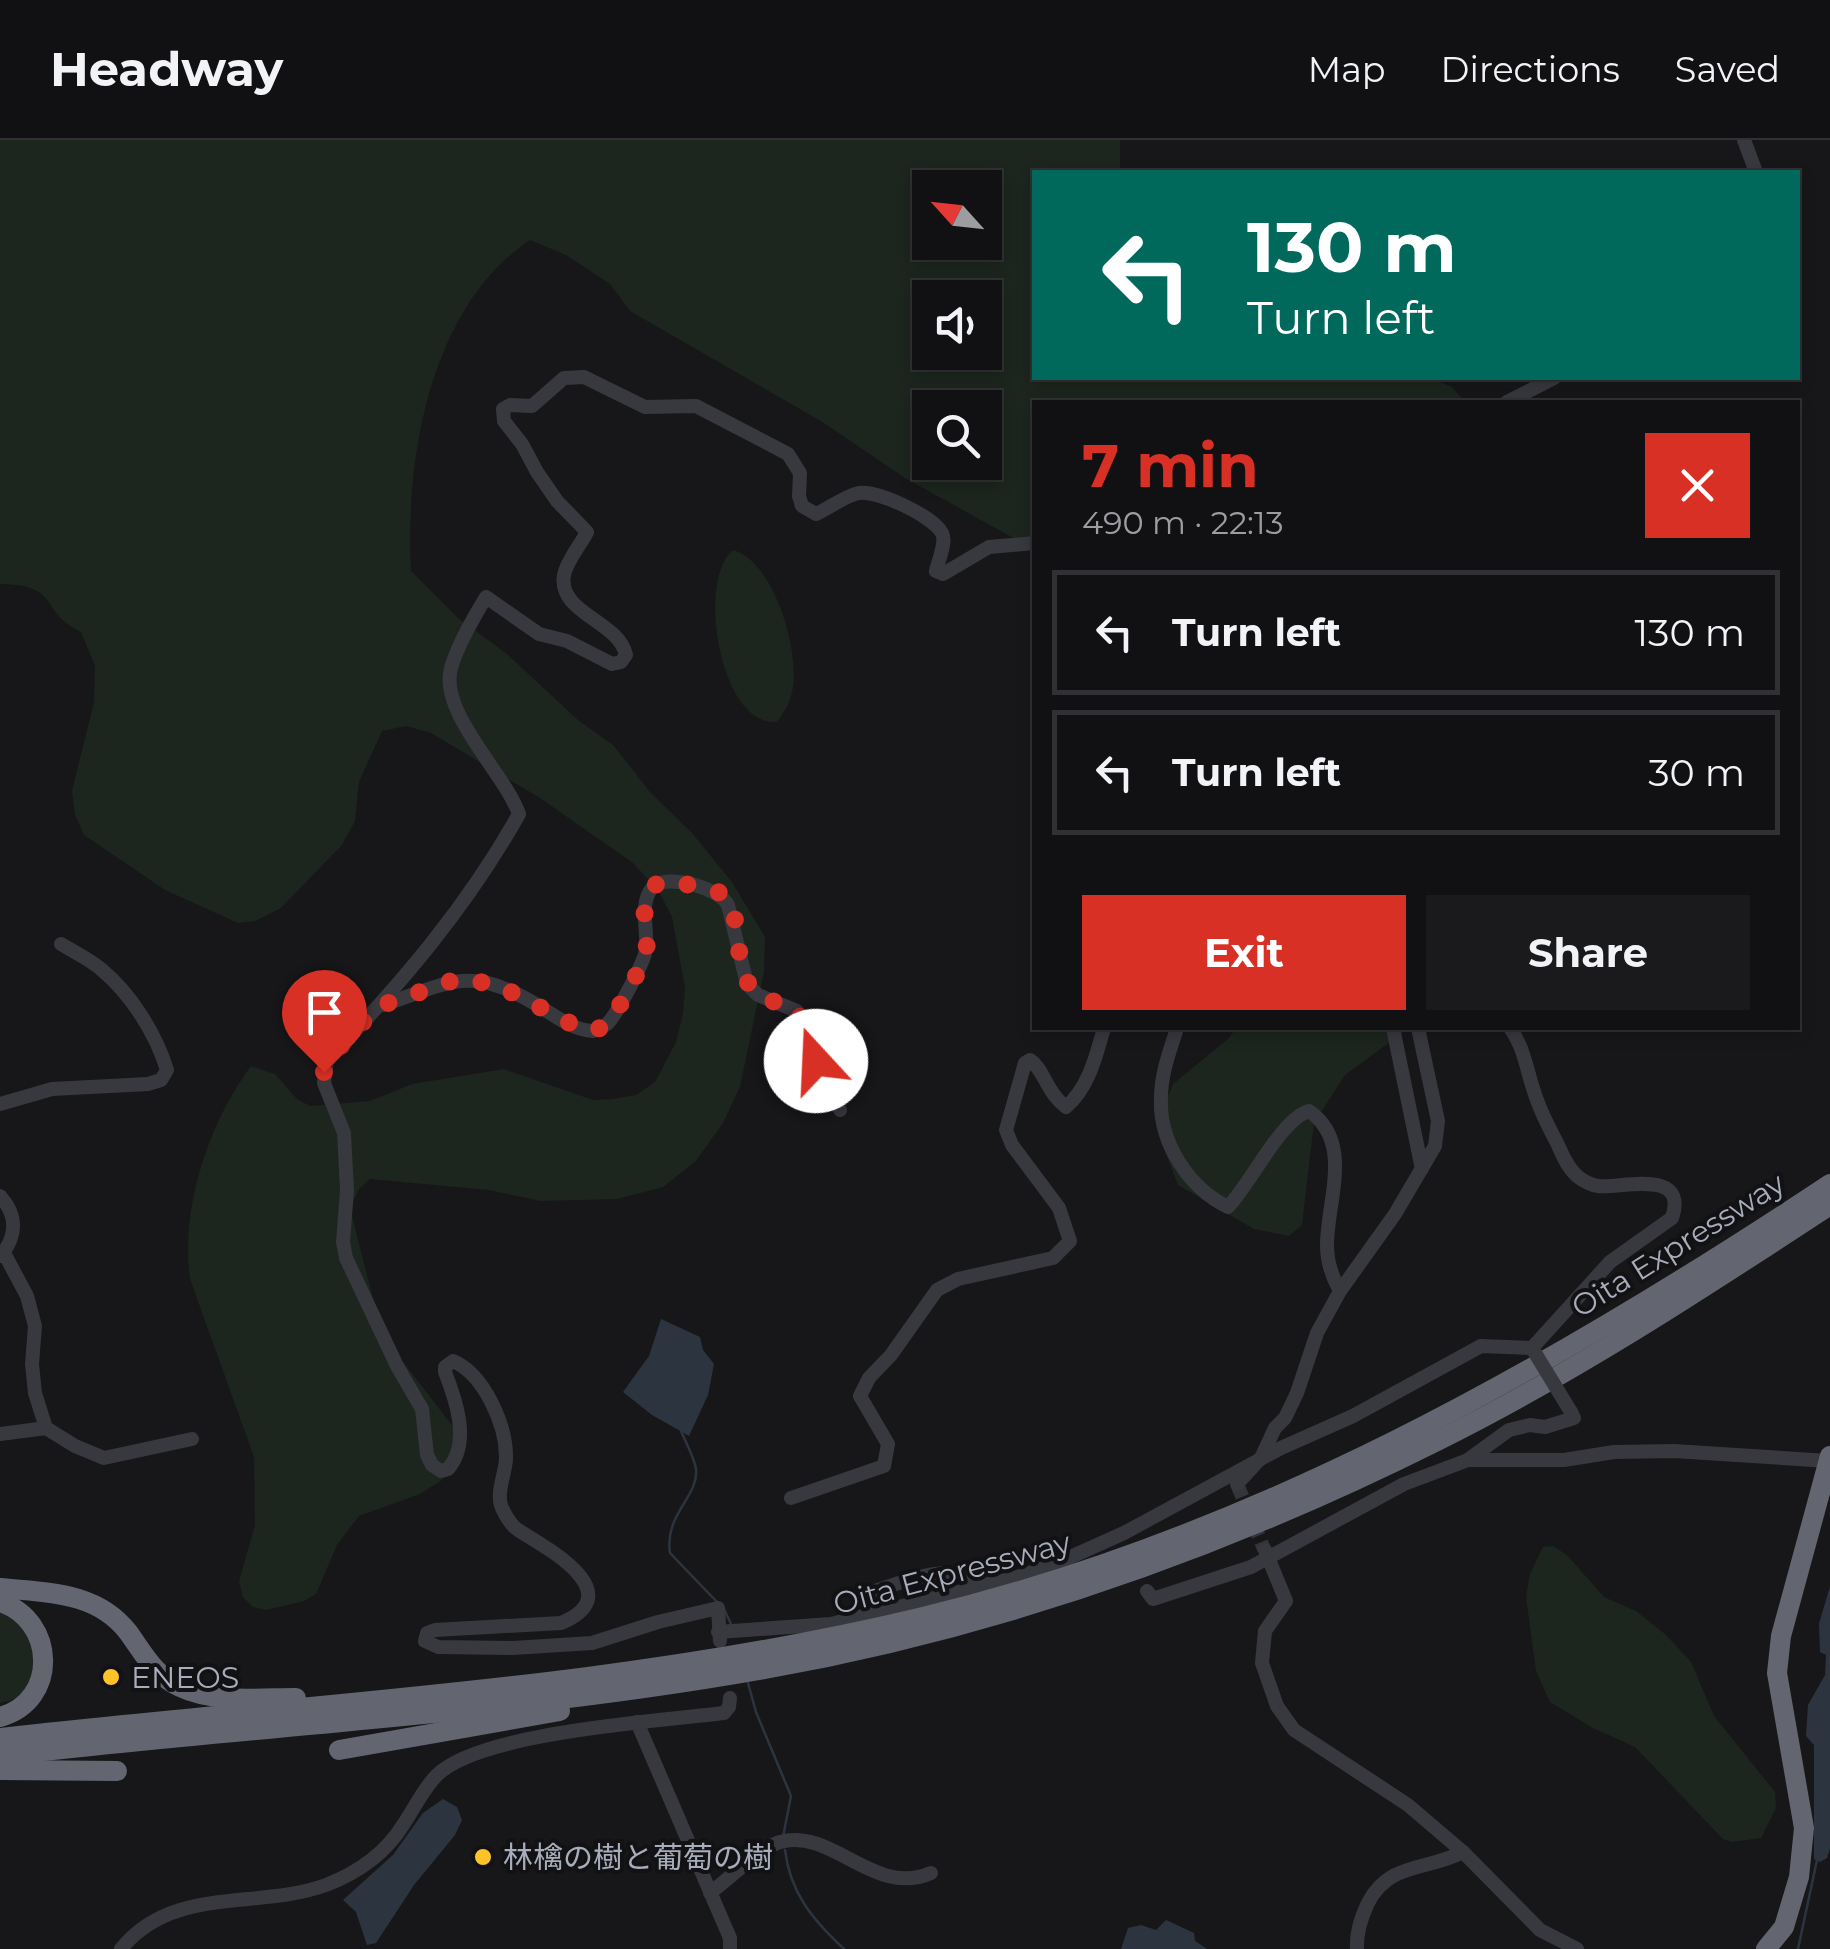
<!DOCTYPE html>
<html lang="en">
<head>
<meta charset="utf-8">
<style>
	body { margin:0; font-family:Montserrat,"Noto Sans JP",sans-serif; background:#1a1a1d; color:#f1f3f6; height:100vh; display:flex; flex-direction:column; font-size:38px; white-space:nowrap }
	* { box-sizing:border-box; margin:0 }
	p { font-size:32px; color:#9c9da0 }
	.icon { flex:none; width:55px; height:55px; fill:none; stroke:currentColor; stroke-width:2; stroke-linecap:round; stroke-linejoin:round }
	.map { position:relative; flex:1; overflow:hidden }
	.panel { position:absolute; left:1032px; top:260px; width:768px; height:630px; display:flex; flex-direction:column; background:#111114; border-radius:0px; box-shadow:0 5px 15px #0003,0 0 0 2px #303134 }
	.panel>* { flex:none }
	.top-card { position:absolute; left:1032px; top:30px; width:768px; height:210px; border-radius:0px; box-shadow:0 5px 15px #0003,0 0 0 2px #303134; background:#00695c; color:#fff; overflow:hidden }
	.needle { width:65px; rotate:297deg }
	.tools { position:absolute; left:912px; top:30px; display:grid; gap:20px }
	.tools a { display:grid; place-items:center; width:90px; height:90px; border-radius:0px; background:#111114; box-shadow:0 5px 15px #0003,0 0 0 2px #303134; font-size:50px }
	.pin { position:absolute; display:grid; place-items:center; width:85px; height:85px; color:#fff; margin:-102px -42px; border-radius:50% 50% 50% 0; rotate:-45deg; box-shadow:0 0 10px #0007 }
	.pin .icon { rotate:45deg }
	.me { position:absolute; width:110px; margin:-55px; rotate:340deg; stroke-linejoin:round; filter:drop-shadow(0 0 8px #0008) }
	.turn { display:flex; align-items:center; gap:35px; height:210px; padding:0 50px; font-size:45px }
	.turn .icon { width:130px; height:130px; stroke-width:2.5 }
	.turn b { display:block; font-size:70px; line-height:85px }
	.round { display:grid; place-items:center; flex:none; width:105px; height:105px; border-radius:0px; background:#1a1a1d }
	.summary { display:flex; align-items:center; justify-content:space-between; height:170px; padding:0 50px }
	h1 { font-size:60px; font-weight:700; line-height:75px; color:#d93025 }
	.cta { display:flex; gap:20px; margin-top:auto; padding:20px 50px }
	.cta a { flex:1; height:115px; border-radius:0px; background:#d93025; color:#fff; font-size:40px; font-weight:700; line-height:115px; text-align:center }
	.cta a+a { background:#1a1a1d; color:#f1f3f6 }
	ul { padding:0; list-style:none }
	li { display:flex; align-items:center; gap:30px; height:125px; margin:0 20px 15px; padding:0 30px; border:5px solid #303134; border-radius:0px }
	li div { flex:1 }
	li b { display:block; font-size:38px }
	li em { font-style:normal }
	header { display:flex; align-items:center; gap:60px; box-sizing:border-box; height:140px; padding:0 50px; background:#111114; border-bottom:2px solid #303134 }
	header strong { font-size:48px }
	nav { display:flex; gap:55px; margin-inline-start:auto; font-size:35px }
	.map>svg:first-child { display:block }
	.green { fill:#1c251e; fill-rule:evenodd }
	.water { fill:#2c353f }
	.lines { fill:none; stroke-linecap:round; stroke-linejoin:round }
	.stream { stroke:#2c353f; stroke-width:2.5 }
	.minor-tunnel { stroke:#34353a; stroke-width:14; stroke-dasharray:14 7; stroke-linecap:butt }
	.minor { stroke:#38383f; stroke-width:14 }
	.highway { stroke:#636670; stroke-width:20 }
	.minor-bridge { stroke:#38383f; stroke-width:14 }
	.route { stroke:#d93025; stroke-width:18; stroke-dasharray:0 32.4 }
	.poi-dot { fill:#ffc32a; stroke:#121215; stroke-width:4 }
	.labels { text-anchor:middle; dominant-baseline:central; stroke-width:8; stroke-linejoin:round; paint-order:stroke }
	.street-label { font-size:30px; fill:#a8adbb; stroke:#121215 }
	.poi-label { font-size:30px; fill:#a8adbb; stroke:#121215; text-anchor:start }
</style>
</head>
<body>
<header>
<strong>Headway</strong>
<nav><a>Map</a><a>Directions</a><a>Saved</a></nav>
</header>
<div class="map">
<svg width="1830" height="1809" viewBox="0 0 1830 1809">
	<rect width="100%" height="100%" fill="#17171a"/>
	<g class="green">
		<path d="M 0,0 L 1120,0 L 1120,32 L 1035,32 L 1035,238 L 1431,238 L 1452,247 L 1463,260 L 1035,262 L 1035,410 L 905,338 L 824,283 L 630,171 L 610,144 L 566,115 L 530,100 C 430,166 405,319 411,431 L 458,478 L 507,514 L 578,580 L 613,605 L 650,652 L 692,693 L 732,742 L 765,797 L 764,831 L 740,947 L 723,983 L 696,1021 L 663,1047 L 617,1059 L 540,1061 L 489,1050 L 370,1039 L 359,1049 L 350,1068 L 384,1202 L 392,1216 L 404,1223 L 458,1293 L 457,1316 L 442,1340 L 420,1354 L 359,1376 L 337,1405 L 316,1454 L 304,1461 L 266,1470 L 253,1467 L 243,1457 L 239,1441 L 255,1385 L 254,1317 L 190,1139 C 180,1068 209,982 251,926 L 275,934 L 297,959 L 310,966 L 370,961 L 412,944 L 504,929 L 593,960 L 613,959 L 636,955 L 655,942 L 676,902 L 683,874 L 685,848 L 672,777 L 658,750 L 633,723 L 540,658 L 431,593 L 406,586 L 382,591 L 359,642 L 355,681 L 342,705 L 281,768 L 255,781 L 238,783 L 165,750 L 84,695 L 75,675 L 72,651 L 94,562 L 95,526 L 81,492 C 37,471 63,445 0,444 ZM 930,48 L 985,48 L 985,102 L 930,102 ZM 930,158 L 985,158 L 985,212 L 930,212 ZM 930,268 L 985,268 L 985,322 L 930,322 Z"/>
		<path d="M 733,410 C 774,421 799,509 793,547 C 791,561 785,571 777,582 C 720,587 696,440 733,410 Z"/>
		<path d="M 1236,888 L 1409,888 L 1345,935 L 1314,983 L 1302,1085 L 1289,1096 L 1254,1089 L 1178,1045 L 1161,1001 L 1162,972 L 1173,944 L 1229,898 Z"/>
		<path d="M 1553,1406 L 1567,1415 L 1604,1457 L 1636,1471 L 1665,1494 L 1691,1522 L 1714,1576 L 1775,1652 L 1776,1668 L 1761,1698 L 1732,1702 L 1723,1699 L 1635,1607 L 1593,1588 L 1550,1562 L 1536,1531 L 1526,1457 L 1530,1434 L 1543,1407 Z"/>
		<path d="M 0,1469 L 16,1477 L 37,1513 C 31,1539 29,1559 0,1563 Z"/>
	</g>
	<g class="water">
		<path d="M 661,1179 L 700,1197 L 703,1210 L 714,1224 L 708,1255 L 689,1296 L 652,1275 L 623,1252 L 649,1216 Z"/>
		<path d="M 1830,1446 L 1830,1708 L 1827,1718 L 1820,1722 L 1814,1719 L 1814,1605 L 1806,1596 L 1808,1565 L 1825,1535 L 1826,1515 L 1820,1512 L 1819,1484 Z"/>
		<path d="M 443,1659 L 457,1667 L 462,1680 L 455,1695 L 414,1745 L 376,1803 L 367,1805 L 356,1772 L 343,1760 L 393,1715 L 423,1673 Z"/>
		<path d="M 1166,1780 L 1194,1793 L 1195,1801 L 1207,1809 L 1121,1809 L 1128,1788 L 1141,1785 L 1156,1790 Z"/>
	</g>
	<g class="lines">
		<g class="stream">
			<path d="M 681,1291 C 686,1303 694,1317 696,1329 C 699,1357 664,1374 670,1413 L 718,1463"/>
			<path d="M 724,1469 L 731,1484"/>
			<path d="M 748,1543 L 756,1572 L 791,1656 L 783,1697"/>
			<path d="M 785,1710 C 790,1753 813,1780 844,1809"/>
			<path d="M 1798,1809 L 1817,1720"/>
		</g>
		<path class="minor-tunnel" d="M 1237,1344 L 1264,1409"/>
		<g class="minor">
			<path d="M 1744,0 L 1756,32"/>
			<path d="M 1507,262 L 1554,238"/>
			<path d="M 383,865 C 449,843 470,824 537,865 C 554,875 572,890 593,891 C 597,889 603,887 607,884 C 616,876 645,821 646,809 C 648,791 639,763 652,748 C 666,732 719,748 728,765 L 747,844 L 758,855 L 797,871 L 816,921 L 840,970"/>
			<path d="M 1177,888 C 1170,911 1161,933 1161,958 C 1159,1003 1189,1048 1228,1067 C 1251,1043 1281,979 1309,971 C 1354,1002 1327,1061 1327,1105 C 1327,1122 1332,1137 1340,1151"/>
			<path d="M 1393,888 L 1422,1029"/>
			<path d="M 0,964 L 52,949 L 148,944 L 161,940 L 167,930 C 156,894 131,854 102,830 C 91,820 74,812 61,804"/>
			<path d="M 0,1056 C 18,1076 17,1095 1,1116"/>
			<path d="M 4,1113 L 27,1156 L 35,1186 L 32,1224 L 35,1253 L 46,1288"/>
			<path d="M 0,1294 L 46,1288 L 75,1306 L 104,1318 L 192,1299"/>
			<path d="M 1469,1319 L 1509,1290 L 1530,1285 L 1545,1287 L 1574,1278 L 1571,1272"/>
			<path d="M 1237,1344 L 1261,1318 L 1275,1288 L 1285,1278 L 1297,1253 L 1317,1193 L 1340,1151 L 1395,1074 L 1435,1006 L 1438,981 L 1418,888"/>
			<path d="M 791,1358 L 884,1326 L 888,1304 L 860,1256 L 869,1238 L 891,1215 L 937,1150 L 958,1139 L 1053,1118 L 1070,1101 L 1059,1068 L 1012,1005 L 1006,990 L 1025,923 L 1030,920 C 1044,929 1046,952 1066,967 C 1089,947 1096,916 1104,888"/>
			<path d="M 1265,1410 L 1286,1461 L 1265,1491 L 1262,1523 L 1277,1566 L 1294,1590 L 1408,1665 L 1463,1712 L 1540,1790 L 1577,1809"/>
			<path d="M 1147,1451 L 1153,1459 L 1251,1427 L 1404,1344 L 1468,1320 L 1564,1320 L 1614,1312 L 1674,1311 L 1829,1321"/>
			<path d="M 860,1456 C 900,1444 946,1419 984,1443"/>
			<path d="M 718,1492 L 831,1484 L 1017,1437 L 1055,1424 L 1124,1393 L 1281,1308 L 1353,1276 L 1481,1206 L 1532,1208 L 1610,1122 L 1672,1078 C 1689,1027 1619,1049 1598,1046 C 1591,1045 1582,1040 1577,1036 C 1567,1027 1562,1014 1557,1003 C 1550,989 1542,975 1537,960 C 1527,935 1526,910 1510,888"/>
			<path d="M 720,1501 L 718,1468 L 658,1482 L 592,1503 L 513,1508 L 438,1507 L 425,1501 L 427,1493 L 435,1490 L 561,1483 C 632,1453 545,1407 518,1390 C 512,1386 507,1378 504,1372 C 494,1356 505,1336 506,1319 C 507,1286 484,1234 453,1221 L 445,1227 L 445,1232 C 456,1260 471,1303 448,1329 L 441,1331 L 432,1325 L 427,1315 L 422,1269 L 397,1226 L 346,1118 L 343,1102 L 347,1050 L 344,993 L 324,943 L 327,921 C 400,845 467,767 519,674 C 504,632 439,573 451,528 C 458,504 474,477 486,457 L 539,494 L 567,501 L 612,524 L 621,522 L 626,515 C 619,481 557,473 564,435 C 567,420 580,406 587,392 L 557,361 L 537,332 L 522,304 L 504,281 L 503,269 L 510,265 L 532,266 L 564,238 L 584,237 L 645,267 L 696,266 L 788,314 L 800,333 L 799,356 L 802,366 L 816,374 C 830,368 844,356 859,353 C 877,350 933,376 942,393 C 947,402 938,421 936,431 L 943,434 L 989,407 L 1035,403"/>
			<path d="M 637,1582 L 730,1798 L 730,1809"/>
			<path d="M 710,1753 C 728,1740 760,1708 780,1702 C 832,1687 874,1758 931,1733"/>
			<path d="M 121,1809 C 173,1745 257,1770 326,1745 C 357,1733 385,1714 403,1685 C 414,1669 423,1649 437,1635 C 481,1592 660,1581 724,1573 L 729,1567 L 730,1558"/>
			<path d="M 1357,1809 C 1356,1792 1361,1778 1368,1763 C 1389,1722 1426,1731 1463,1712"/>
		</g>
		<g class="highway">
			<path d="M 0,1448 C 47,1453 96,1451 128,1492 C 144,1514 154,1535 180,1547 C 213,1563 260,1558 296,1558"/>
			<path d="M 0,1462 C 56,1480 59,1561 0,1577"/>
			<path d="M 0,1598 C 307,1563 617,1550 919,1478 C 1251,1399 1548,1231 1830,1044"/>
			<path d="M 339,1610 L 560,1571"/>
			<path d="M 0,1616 C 255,1586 512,1574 765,1529 C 1000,1487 1225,1407 1437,1301 C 1574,1233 1702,1149 1830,1065"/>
			<path d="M 0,1630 L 117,1631"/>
			<path d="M 1766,1809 L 1784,1787 L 1799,1737 L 1804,1688 L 1777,1533 L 1781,1496 L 1830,1316"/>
		</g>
		<path class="minor-bridge" d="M 1532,1208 L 1571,1272"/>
	</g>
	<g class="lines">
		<path class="route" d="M 324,932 L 327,921 L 377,867 L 457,839 L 496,844 L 583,890 C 592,891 598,890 605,885 C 615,878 643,825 646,812 C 650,792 636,760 654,746 C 662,739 675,742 684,744 C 696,746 711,746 721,754 C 746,775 731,822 751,847 C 763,862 782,862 798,871 L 816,921"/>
	</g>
	<g class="poi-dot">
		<circle cx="111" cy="1537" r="10"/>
		<circle cx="483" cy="1717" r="10"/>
	</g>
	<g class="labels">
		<g class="street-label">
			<text transform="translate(1678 1105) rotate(-32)">Oita Expressway</text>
			<text transform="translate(952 1433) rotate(-15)">Oita Expressway</text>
		</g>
		<g class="poi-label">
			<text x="131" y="1537">ENEOS</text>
			<text x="503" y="1717">林檎の樹と葡萄の樹</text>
		</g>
	</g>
</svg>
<div class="tools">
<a><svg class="needle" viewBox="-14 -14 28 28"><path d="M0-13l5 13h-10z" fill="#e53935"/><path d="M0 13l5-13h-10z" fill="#9c9da0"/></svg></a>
<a><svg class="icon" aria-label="sound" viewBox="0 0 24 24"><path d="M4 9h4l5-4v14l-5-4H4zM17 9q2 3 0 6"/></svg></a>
<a><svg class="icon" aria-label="search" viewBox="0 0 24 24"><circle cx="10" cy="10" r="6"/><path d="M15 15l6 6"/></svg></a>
</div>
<div class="pin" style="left:324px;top:932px;background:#d93025"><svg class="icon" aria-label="arrive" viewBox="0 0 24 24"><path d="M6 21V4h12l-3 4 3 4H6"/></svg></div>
<svg class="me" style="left:816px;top:921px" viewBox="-20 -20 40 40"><circle r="19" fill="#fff"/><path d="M0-13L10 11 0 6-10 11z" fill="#d93025"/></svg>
<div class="top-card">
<div class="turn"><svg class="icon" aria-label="left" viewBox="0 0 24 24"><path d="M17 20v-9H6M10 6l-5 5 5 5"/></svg><div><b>130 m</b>Turn left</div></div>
</div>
<section class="panel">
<div class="summary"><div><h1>7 min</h1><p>490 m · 22:13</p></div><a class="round" style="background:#d93025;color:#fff"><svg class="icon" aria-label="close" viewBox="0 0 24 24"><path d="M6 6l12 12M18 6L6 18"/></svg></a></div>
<ul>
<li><svg class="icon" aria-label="left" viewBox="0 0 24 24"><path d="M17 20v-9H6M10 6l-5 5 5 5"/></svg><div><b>Turn left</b></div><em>130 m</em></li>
<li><svg class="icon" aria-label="left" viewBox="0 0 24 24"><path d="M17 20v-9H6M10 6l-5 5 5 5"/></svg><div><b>Turn left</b></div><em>30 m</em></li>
</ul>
<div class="cta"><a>Exit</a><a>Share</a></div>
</section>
</div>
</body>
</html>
